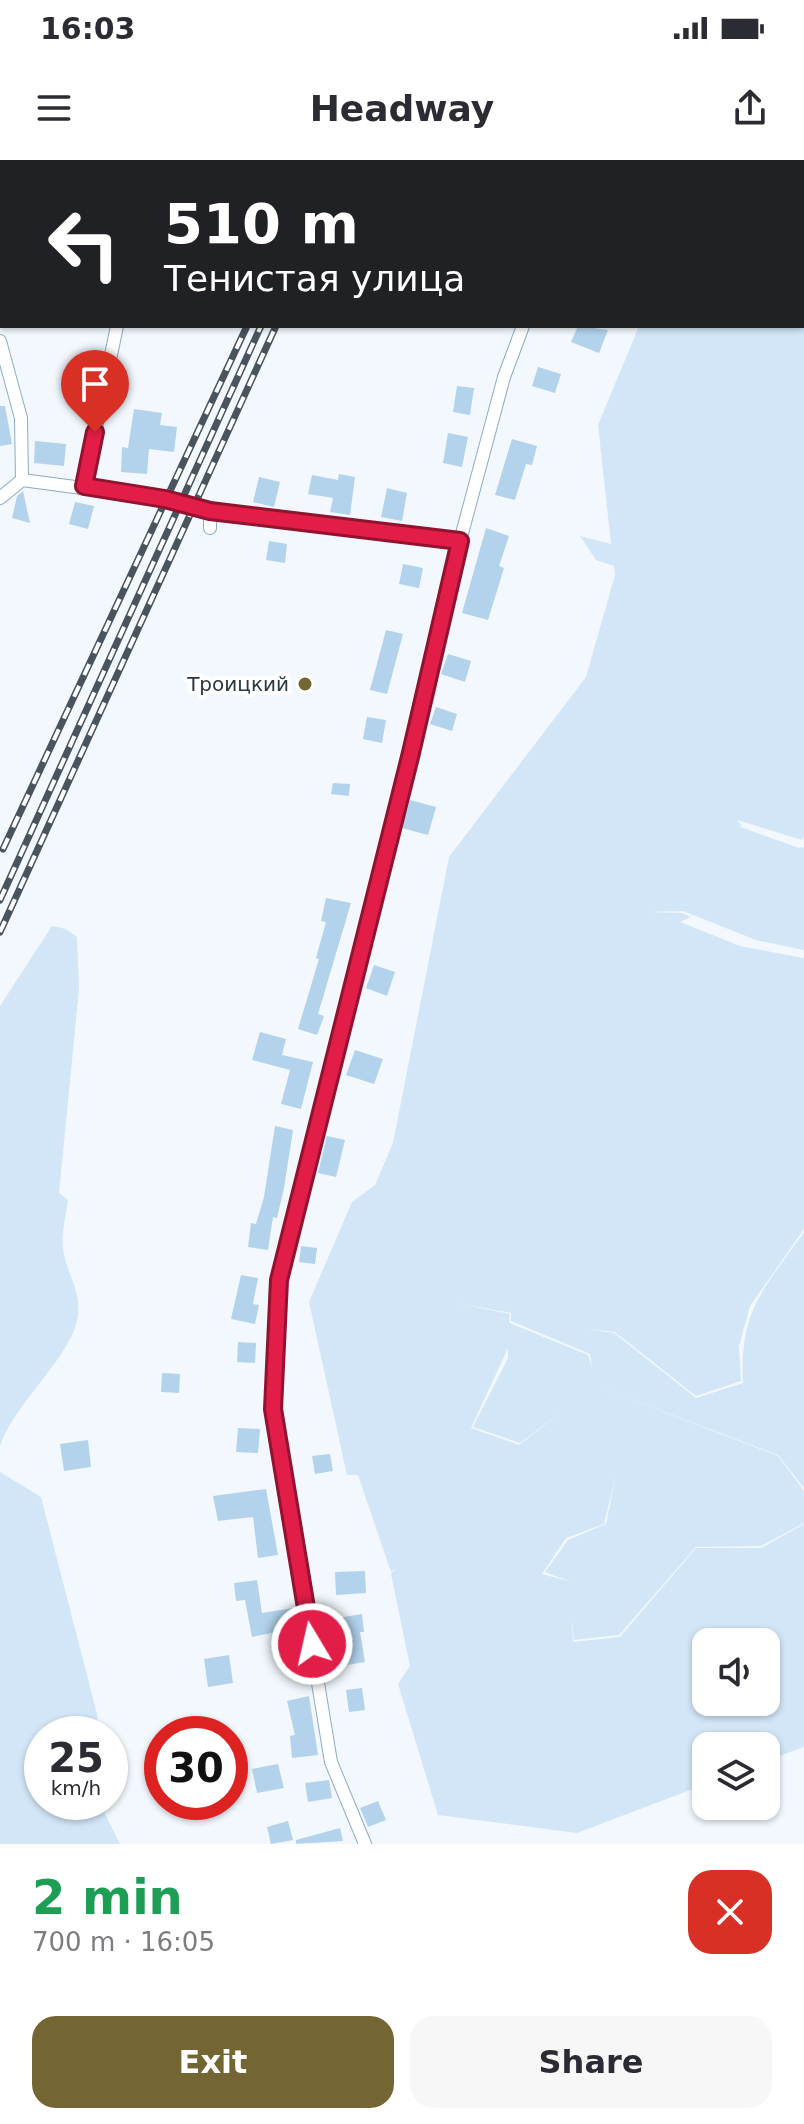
<!DOCTYPE html>
<html lang="en">
<head>
<meta charset="utf-8">
<style>
	body { margin:0; font-family:"DejaVu Sans",sans-serif; background:#f7f7f7; color:#2b2b33; height:100vh; display:flex; flex-direction:column; font-size:30px; white-space:nowrap }
	* { box-sizing:border-box; margin:0 }
	p { font-size:26px; color:#7c7c81 }
	.icon { flex:none; width:44px; height:44px; fill:none; stroke:currentColor; stroke-width:2; stroke-linecap:round; stroke-linejoin:round }
	.map { position:relative; height:1684px; overflow:hidden }
	.details { display:flex; flex-direction:column; background:#fff; flex:1 }
	.details>* { flex:none }
	.guide { position:absolute; left:0px; top:0px; width:804px; height:168px; box-shadow:0 2px 6px #0004; background:#202124; color:#fff; overflow:hidden }
	.tools { position:absolute; left:692px; top:1468px; display:grid; gap:16px }
	.tools a { display:grid; place-items:center; width:88px; height:88px; border-radius:16px; background:#fff; box-shadow:0 2px 6px #0004; font-size:40px }
	.speed { position:absolute; left:24px; top:1556px; display:flex; gap:16px; font-size:40px; font-weight:700; text-align:center }
	.speed>* { display:grid; place-content:center; width:104px; height:104px; border-radius:50%; background:#fff; box-shadow:0 2px 6px #0004; line-height:1 }
	.speed small { font-size:20px; font-weight:400 }
	.speed .limit { border:12px solid #d22; background:#fff; color:#111 }
	.pin { position:absolute; display:grid; place-items:center; width:68px; height:68px; color:#fff; margin:-82px -34px; border-radius:50% 50% 50% 0; rotate:-45deg; box-shadow:0 0 8px #0007 }
	.pin .icon { rotate:45deg }
	.me { position:absolute; width:88px; margin:-44px; rotate:351deg; stroke-linejoin:round; filter:drop-shadow(0 0 6px #0008) }
	.turn { display:flex; align-items:center; gap:28px; height:168px; padding:0 32px; font-size:36px }
	.turn .icon { width:104px; height:104px; stroke-width:2.5 }
	.turn b { display:block; font-size:56px; line-height:68px }
	.round { display:grid; place-items:center; flex:none; width:84px; height:84px; border-radius:24px; background:#f7f7f7 }
	.overview { display:flex; align-items:center; justify-content:space-between; height:136px; padding:0 32px }
	h1 { font-size:48px; font-weight:600; line-height:60px; color:#1e9e55 }
	.action { display:flex; gap:16px; margin-top:auto; padding:16px 32px }
	.action a { flex:1; height:92px; border-radius:24px; background:#746633; color:#fff; font-size:32px; font-weight:600; line-height:92px; text-align:center }
	.action a+a { background:#f7f7f7; color:#2b2b33 }
	.status { display:flex; justify-content:space-between; align-items:center; height:56px; padding:0 40px; background:#fff; direction:ltr }
	.status svg { height:22px; fill:currentColor }
	header { display:flex; justify-content:space-between; align-items:center; height:104px; padding:0 32px; background:#fff; font-size:36px; font-weight:600 }
	.map>svg:first-child { display:block }
	.green { fill:#d2e6f8; fill-rule:evenodd }
	.building { fill:#b3d2ec }
	.lines { fill:none; stroke-linecap:round; stroke-linejoin:round }
	.street-casing { stroke:#8dabc4; stroke-width:14 }
	.street { stroke:#fff; stroke-width:12 }
	.rail-casing { stroke:#49545e; stroke-width:7 }
	.rail { stroke:#fff; stroke-width:4; stroke-dasharray:12; stroke-linecap:butt }
	.route-casing { stroke:#92132f; stroke-width:20 }
	.route { stroke:#e11d48; stroke-width:14 }
	.poi-dot { fill:#746633; stroke:#fff; stroke-width:3 }
	.labels { text-anchor:middle; dominant-baseline:central; stroke-width:8; stroke-linejoin:round; paint-order:stroke }
	.poi-label { font-size:20px; fill:#2b3741; stroke:#fff; text-anchor:end }
</style>
</head>
<body>
<div class="status"><b>16:03</b><svg viewBox="0 0 49 12"><path d="M0 12V9h3v3zM5 12V6h3v6zM10 12V3h3v9zM15 12V0h3v12zM26 1h20v11H26zM47 4h2v5h-2z"/></svg></div>
<header><svg class="icon" aria-label="menu" viewBox="0 0 24 24"><path d="M4 6h16M4 12h16M4 18h16"/></svg>Headway<svg class="icon" aria-label="share" viewBox="0 0 24 24"><path d="M12 15V3M7 8l5-5 5 5M5 13v7h14v-7"/></svg></header>
<div class="map">
<svg width="804" height="1684" viewBox="0 0 804 1684">
	<rect width="100%" height="100%" fill="#f2f8fe"/>
	<g class="green">
		<path d="M 0,0 L 212,0 L 2,2 L 0,62 Z"/>
		<path d="M 804,23 L 804,677 L 802,680 L 737,660 L 742,666 L 738,666 L 799,688 L 804,687 L 804,790 L 756,780 L 683,751 L 651,752 L 682,753 L 691,757 L 680,762 L 740,786 L 804,798 L 804,1069 L 750,1146 L 739,1186 L 741,1221 L 696,1236 L 615,1172 L 587,1169 L 614,1173 L 696,1238 L 743,1223 C 739,1150 764,1129 804,1072 L 804,1328 L 778,1295 L 594,1225 L 778,1296 L 804,1331 L 804,1363 L 761,1386 L 696,1387 L 619,1475 L 574,1480 L 572,1461 L 573,1482 L 620,1477 L 696,1388 L 761,1388 L 804,1364 L 804,1587 L 766,1601 L 766,1586 L 706,1586 L 706,1624 L 577,1673 L 438,1655 L 398,1524 L 410,1506 L 391,1414 L 396,1408 L 391,1412 L 358,1315 L 347,1315 L 309,1142 L 352,1042 L 375,1025 L 393,983 L 449,697 L 586,517 L 615,415 L 614,406 L 596,400 L 580,376 L 611,384 L 598,265 L 639,166 L 802,166 ZM 456,1143 L 511,1153 L 511,1161 L 590,1194 L 592,1208 L 588,1195 L 512,1164 L 509,1162 L 510,1154 ZM 508,1188 L 508,1198 L 473,1267 L 520,1283 L 559,1254 L 519,1285 L 471,1268 ZM 616,1315 L 606,1364 L 568,1380 L 545,1412 L 571,1422 L 542,1414 L 566,1378 L 604,1364 ZM 706,1482 L 766,1482 L 766,1542 L 706,1542 Z"/>
		<path d="M 52,766 L 66,769 L 77,777 L 79,829 L 59,1033 L 68,1040 C 66,1055 61,1075 63,1089 C 66,1112 81,1130 78,1155 C 74,1195 15,1241 0,1286 L 0,846 Z"/>
		<path d="M 0,1312 L 41,1337 L 97,1554 L 98,1574 L 42,1574 L 42,1642 L 104,1642 L 105,1654 L 120,1684 L 0,1684 Z"/>
	</g>
	<g class="building">
		<path d="M 578,166 L 608,170 L 599,193 L 571,182 Z"/>
		<path d="M 538,207 L 561,214 L 555,233 L 532,226 Z"/>
		<path d="M 457,226 L 474,228 L 470,255 L 453,252 Z"/>
		<path d="M 0,246 L 5,246 L 12,284 L 0,286 Z"/>
		<path d="M 134,249 L 162,253 L 160,265 L 177,267 L 174,292 L 149,289 L 147,314 L 121,312 L 122,287 L 128,288 Z"/>
		<path d="M 448,273 L 468,277 L 462,307 L 443,303 Z"/>
		<path d="M 512,279 L 537,286 L 532,305 L 526,304 L 515,340 L 495,335 Z"/>
		<path d="M 35,281 L 66,284 L 64,306 L 34,303 Z"/>
		<path d="M 339,314 L 355,317 L 350,355 L 330,352 L 333,338 L 308,334 L 312,315 L 338,320 Z"/>
		<path d="M 259,317 L 280,322 L 274,347 L 253,342 Z"/>
		<path d="M 387,328 L 407,333 L 402,361 L 381,357 Z"/>
		<path d="M 23,331 L 30,363 L 12,358 L 17,336 Z"/>
		<path d="M 75,342 L 94,346 L 88,369 L 69,364 Z"/>
		<path d="M 486,368 L 509,376 L 499,406 L 504,408 L 488,460 L 462,453 Z"/>
		<path d="M 269,381 L 287,384 L 285,403 L 266,400 Z"/>
		<path d="M 403,404 L 423,408 L 419,428 L 399,424 Z"/>
		<path d="M 386,470 L 403,474 L 387,534 L 370,530 Z"/>
		<path d="M 448,494 L 471,501 L 465,522 L 441,514 Z"/>
		<path d="M 436,547 L 457,554 L 452,571 L 430,564 Z"/>
		<path d="M 367,557 L 386,560 L 382,583 L 363,579 Z"/>
		<path d="M 333,623 L 350,624 L 349,636 L 331,634 Z"/>
		<path d="M 410,640 L 436,647 L 428,675 L 402,668 Z"/>
		<path d="M 326,738 L 351,743 L 318,854 L 324,856 L 317,875 L 298,869 L 319,799 L 316,798 L 326,762 L 321,761 Z"/>
		<path d="M 374,805 L 395,812 L 387,836 L 366,828 Z"/>
		<path d="M 260,872 L 286,879 L 282,895 L 313,902 L 301,949 L 281,944 L 290,910 L 252,900 Z"/>
		<path d="M 355,890 L 383,899 L 374,924 L 346,915 Z"/>
		<path d="M 275,966 L 293,970 L 284,1028 L 277,1058 L 273,1057 L 268,1090 L 248,1087 L 251,1063 L 256,1064 L 264,1037 Z"/>
		<path d="M 327,976 L 345,980 L 336,1017 L 318,1013 Z"/>
		<path d="M 301,1086 L 317,1088 L 315,1104 L 299,1102 Z"/>
		<path d="M 241,1115 L 258,1118 L 253,1144 L 259,1145 L 255,1164 L 231,1159 Z"/>
		<path d="M 238,1182 L 256,1183 L 255,1203 L 237,1202 Z"/>
		<path d="M 162,1213 L 180,1214 L 179,1233 L 161,1232 Z"/>
		<path d="M 238,1268 L 260,1269 L 258,1293 L 236,1292 Z"/>
		<path d="M 88,1280 L 91,1307 L 64,1311 L 60,1284 Z"/>
		<path d="M 330,1294 L 333,1311 L 315,1314 L 312,1296 Z"/>
		<path d="M 266,1329 L 278,1395 L 258,1398 L 253,1357 L 218,1361 L 213,1336 Z"/>
		<path d="M 365,1411 L 366,1433 L 336,1435 L 335,1412 Z"/>
		<path d="M 257,1420 L 262,1453 L 293,1448 L 297,1468 L 252,1477 L 245,1440 L 236,1441 L 234,1423 Z"/>
		<path d="M 362,1454 L 364,1472 L 360,1472 L 365,1502 L 341,1506 L 338,1458 Z"/>
		<path d="M 301,1493 L 302,1504 L 280,1507 L 279,1496 Z"/>
		<path d="M 229,1495 L 233,1523 L 208,1527 L 204,1499 Z"/>
		<path d="M 362,1528 L 365,1550 L 349,1552 L 346,1530 Z"/>
		<path d="M 309,1536 L 318,1595 L 292,1598 L 290,1576 L 295,1575 L 287,1541 Z"/>
		<path d="M 278,1604 L 284,1628 L 257,1633 L 252,1609 Z"/>
		<path d="M 329,1620 L 332,1638 L 308,1642 L 305,1623 Z"/>
		<path d="M 378,1641 L 386,1660 L 368,1667 L 360,1648 Z"/>
		<path d="M 288,1661 L 293,1680 L 271,1684 L 267,1667 Z"/>
		<path d="M 340,1668 L 343,1681 L 296,1684 L 296,1680 Z"/>
	</g>
	<g class="lines">
		<g class="street-casing">
			<g id="street">
				<path d="M 228,2 L 229,0"/>
				<path d="M 543,2 L 544,0"/>
				<path d="M 802,17 L 804,17"/>
				<path d="M 0,181 L 21,258 L 22,320"/>
				<path d="M 84,326 L 117,166"/>
				<path d="M 0,338 L 22,320 L 165,339 L 210,351 L 460,381"/>
				<path d="M 210,368 L 210,351"/>
				<path d="M 365,1684 L 331,1602 L 273,1249 L 279,1120 L 460,381 L 504,217 L 523,166"/>
			</g>
		</g>
		<use href="#street" class="street"/>
		<g class="rail-casing">
			<g id="rail">
				<path d="M 317,2 L 318,0"/>
				<path d="M 337,2 L 338,0"/>
				<path d="M 352,2 L 353,0"/>
				<path d="M 3,689 L 247,166"/>
				<path d="M 0,740 L 261,166"/>
				<path d="M 0,772 L 276,166"/>
			</g>
		</g>
		<use href="#rail" class="rail"/>
	</g>
	<g class="lines">
		<g class="route-casing">
			<path id="route" d="M 95,272 L 84,326 L 165,339 L 210,351 L 460,381 L 410,597 L 279,1120 L 273,1249 L 312,1484"/>
		</g>
		<use href="#route" class="route"/>
	</g>
	<circle class="poi-dot" cx="305" cy="524" r="8"/>
	<g class="labels">
		<g class="poi-label">
			<text x="289" y="524">Троицкий</text>
		</g>
	</g>
</svg>
<div class="tools">
<a><svg class="icon" aria-label="sound" viewBox="0 0 24 24"><path d="M4 9h4l5-4v14l-5-4H4zM17 9q2 3 0 6"/></svg></a>
<a><svg class="icon" aria-label="layers" viewBox="0 0 24 24"><path d="M12 4l9 5-9 5-9-5zM3 14l9 5 9-5"/></svg></a>
</div>
<div class="speed"><div>25<small>km/h</small></div><div class="limit">30</div></div>
<div class="pin" style="left:95px;top:272px;background:#d93025"><svg class="icon" aria-label="arrive" viewBox="0 0 24 24"><path d="M6 21V4h12l-3 4 3 4H6"/></svg></div>
<svg class="me" style="left:312px;top:1484px" viewBox="-20 -20 40 40"><circle r="17" fill="#e11d48" stroke="#fff" stroke-width="3"/><path d="M0-11L8 9 0 5-8 9z" fill="#fff"/></svg>
<div class="guide">
<div class="turn"><svg class="icon" aria-label="left" viewBox="0 0 24 24"><path d="M17 20v-9H6M10 6l-5 5 5 5"/></svg><div><b>510 m</b>Тенистая улица</div></div>
</div>
</div>
<section class="details">
<div class="overview"><div><h1>2 min</h1><p>700 m · 16:05</p></div><a class="round" style="background:#d93025;color:#fff"><svg class="icon" aria-label="close" viewBox="0 0 24 24"><path d="M6 6l12 12M18 6L6 18"/></svg></a></div>
<div class="action"><a>Exit</a><a>Share</a></div>
</section>
</body>
</html>
